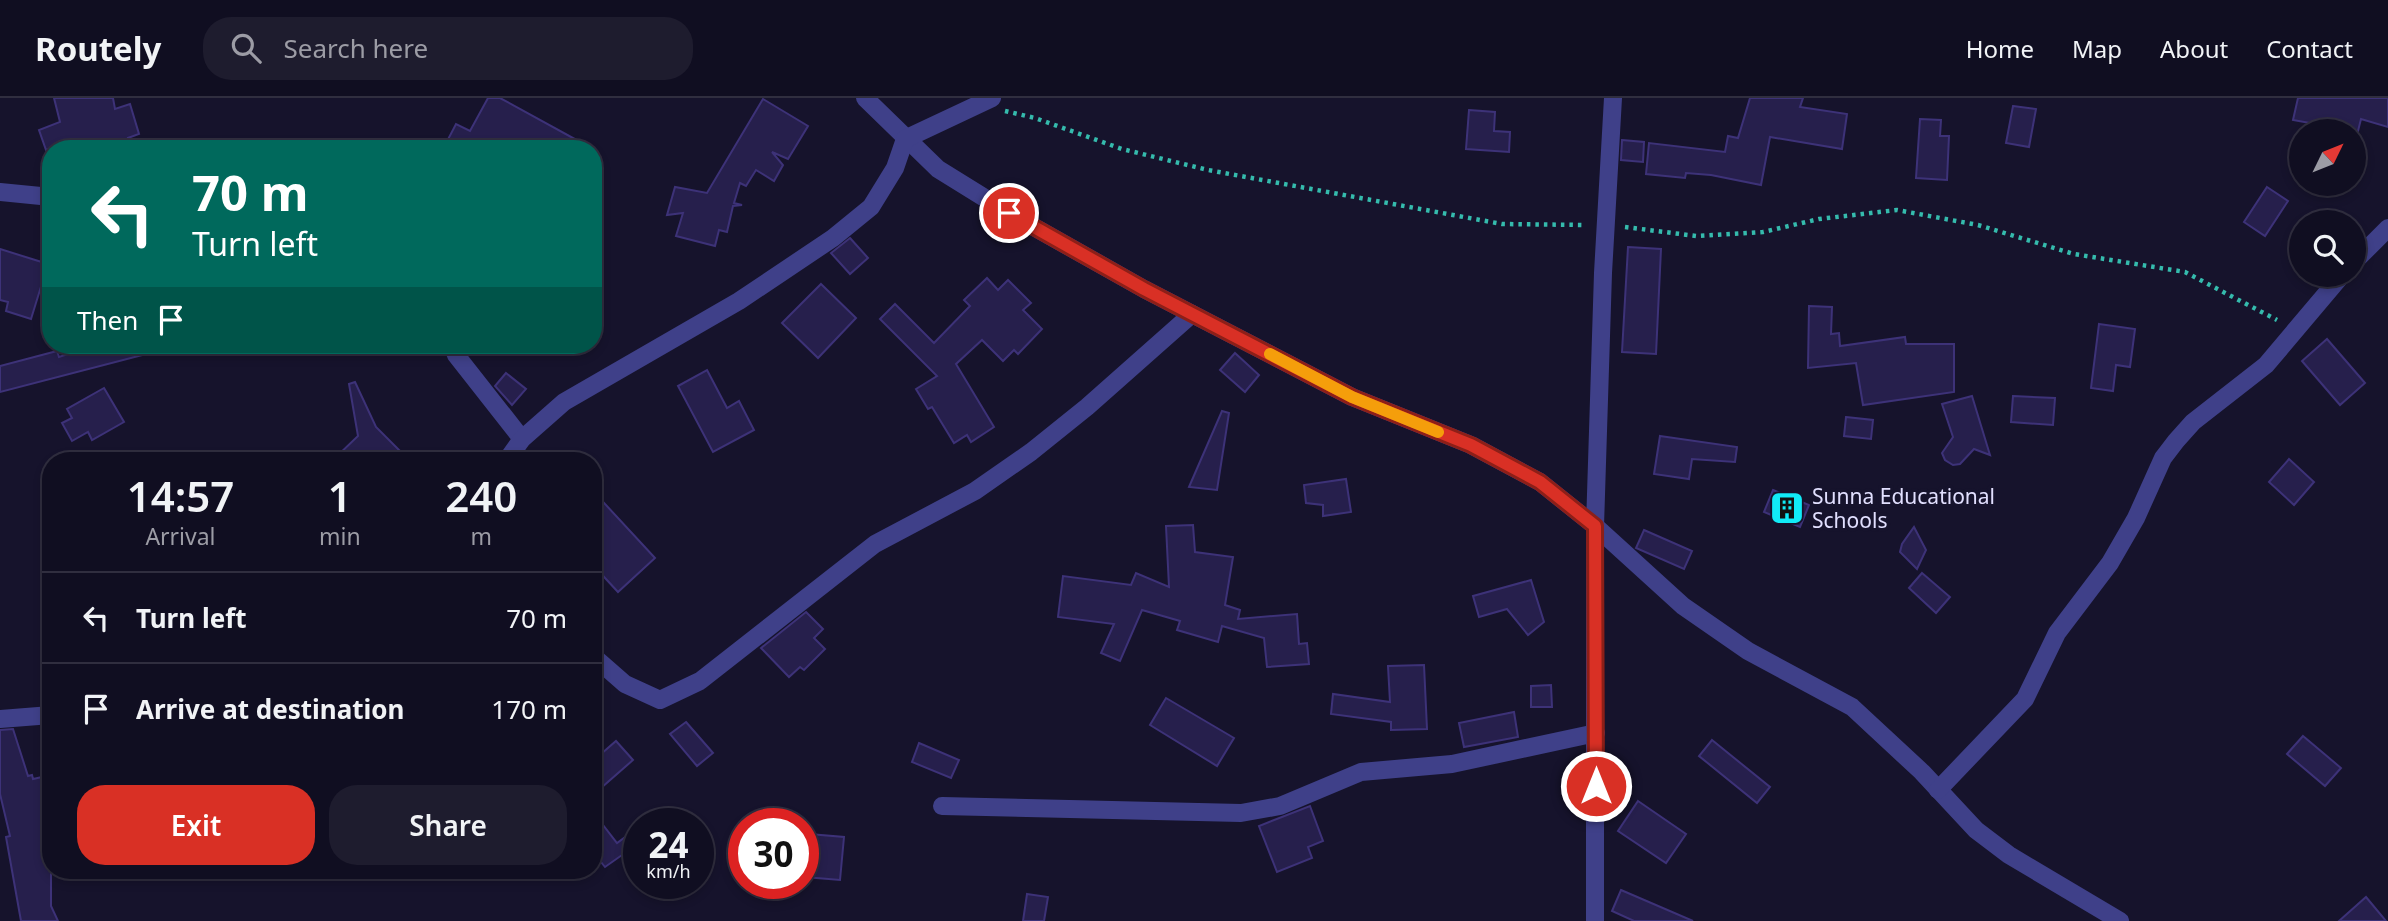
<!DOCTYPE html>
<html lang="en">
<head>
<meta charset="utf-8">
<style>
	body { margin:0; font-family:"Noto Sans",sans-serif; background:#1e1c2e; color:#f1f3f6; height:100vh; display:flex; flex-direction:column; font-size:26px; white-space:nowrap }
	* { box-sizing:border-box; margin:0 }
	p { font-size:23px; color:#9c9ca5 }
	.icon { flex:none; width:38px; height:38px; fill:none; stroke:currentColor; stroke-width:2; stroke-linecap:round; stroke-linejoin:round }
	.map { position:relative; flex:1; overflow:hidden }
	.sheet { position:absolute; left:42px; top:354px; width:560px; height:427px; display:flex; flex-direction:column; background:#100e21; border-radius:28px; box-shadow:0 4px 10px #0003,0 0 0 2px #302e3f }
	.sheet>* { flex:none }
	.hud { position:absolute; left:42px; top:42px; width:560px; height:214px; border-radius:28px; box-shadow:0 4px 10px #0003,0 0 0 2px #302e3f; background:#00695c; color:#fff; overflow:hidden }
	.needle { width:46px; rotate:47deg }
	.controls { position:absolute; left:2289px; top:21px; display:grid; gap:14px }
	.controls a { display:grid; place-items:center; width:77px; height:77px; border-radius:50%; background:#100e21; box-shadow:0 4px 10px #0003,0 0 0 2px #302e3f; font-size:35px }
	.speed { position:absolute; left:623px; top:710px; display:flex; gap:14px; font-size:35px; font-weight:700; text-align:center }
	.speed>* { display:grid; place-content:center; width:91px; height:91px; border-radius:50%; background:#100e21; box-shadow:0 4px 10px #0003,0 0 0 2px #302e3f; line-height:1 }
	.speed small { font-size:18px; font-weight:400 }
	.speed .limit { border:10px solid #d22; background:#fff; color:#111 }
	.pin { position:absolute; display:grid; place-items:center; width:60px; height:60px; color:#fff; margin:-30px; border:4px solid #fff; border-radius:50%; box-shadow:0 2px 7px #0007 }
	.me { position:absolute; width:77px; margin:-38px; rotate:0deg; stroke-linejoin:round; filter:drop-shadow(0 0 5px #0008) }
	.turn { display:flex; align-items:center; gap:24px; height:147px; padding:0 35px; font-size:32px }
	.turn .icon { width:91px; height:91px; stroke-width:2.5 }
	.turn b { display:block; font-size:49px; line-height:60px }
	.then { display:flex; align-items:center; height:66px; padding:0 35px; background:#0003; gap:14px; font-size:26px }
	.eta { display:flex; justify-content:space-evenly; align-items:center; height:119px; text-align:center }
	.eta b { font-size:42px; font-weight:600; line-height:49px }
	.action { display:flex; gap:14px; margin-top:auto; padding:14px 35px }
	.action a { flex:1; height:80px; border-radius:28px; background:#d93025; color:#fff; font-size:28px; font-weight:600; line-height:80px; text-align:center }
	.action a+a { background:#1e1c2e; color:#f1f3f6 }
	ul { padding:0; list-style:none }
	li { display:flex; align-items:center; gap:21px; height:91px; padding:0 35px; border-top:2px solid #302e3f }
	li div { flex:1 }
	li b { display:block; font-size:26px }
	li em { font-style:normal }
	header { display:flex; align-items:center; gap:42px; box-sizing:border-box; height:98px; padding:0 35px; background:#100e21; border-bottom:2px solid #302e3f }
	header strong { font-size:33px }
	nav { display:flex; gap:38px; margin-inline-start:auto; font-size:24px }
	.search { width:490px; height:63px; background:#1e1c2e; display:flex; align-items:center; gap:18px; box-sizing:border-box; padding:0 24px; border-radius:28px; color:#9c9ca5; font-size:26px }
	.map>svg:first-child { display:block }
	.building { fill:#261f4c; stroke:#3d3278; stroke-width:2 }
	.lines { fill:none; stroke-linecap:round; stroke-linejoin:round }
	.path { stroke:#35bbad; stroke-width:4.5; stroke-dasharray:3.5 5; stroke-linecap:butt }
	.minor { stroke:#3f4089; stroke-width:18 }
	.route-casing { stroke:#8d1f18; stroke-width:18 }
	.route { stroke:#d93025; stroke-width:12 }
	.slow { stroke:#f59e0b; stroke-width:12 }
	.labels { text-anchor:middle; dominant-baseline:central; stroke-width:7; stroke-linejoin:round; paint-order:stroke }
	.poi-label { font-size:21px; fill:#e1dffe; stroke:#16132c; text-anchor:start }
</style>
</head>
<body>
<header>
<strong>Routely</strong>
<div class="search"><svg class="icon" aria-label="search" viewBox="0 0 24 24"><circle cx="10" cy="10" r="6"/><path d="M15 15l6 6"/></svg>Search here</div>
<nav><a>Home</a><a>Map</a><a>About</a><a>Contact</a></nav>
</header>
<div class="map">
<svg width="2388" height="823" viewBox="0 0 2388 823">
	<rect width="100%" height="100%" fill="#16132c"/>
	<g class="building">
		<path d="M 54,0 L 113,0 L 115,11 L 130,6 L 139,36 L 128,40 L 131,51 L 74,51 L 71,43 L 46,52 L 39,32 L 60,24 Z"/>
		<path d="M 488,0 L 500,0 L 593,51 L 443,51 L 456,26 L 470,33 Z"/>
		<path d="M 1750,0 L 1803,0 L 1800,9 L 1847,16 L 1842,51 L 1770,39 L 1761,87 L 1711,77 L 1686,75 L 1685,80 L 1646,76 L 1649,45 L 1725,54 L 1728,38 L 1738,40 Z"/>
		<path d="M 2298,0 L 2388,0 L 2388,29 L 2361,21 L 2357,37 L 2354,33 L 2293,22 Z"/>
		<path d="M 763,1 L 808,28 L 788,61 L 772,54 L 783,67 L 774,83 L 756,72 L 746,88 L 740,85 L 734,105 L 742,107 L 733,108 L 727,134 L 719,132 L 715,148 L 676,138 L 683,115 L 667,117 L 675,89 L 707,95 Z"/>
		<path d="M 2013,8 L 2036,11 L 2029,49 L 2006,45 Z"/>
		<path d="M 1469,12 L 1495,14 L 1494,33 L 1510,34 L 1509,54 L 1466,51 Z"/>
		<path d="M 1920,21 L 1941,22 L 1940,38 L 1949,38 L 1947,82 L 1916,80 Z"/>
		<path d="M 1622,42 L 1644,44 L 1643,64 L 1621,62 Z"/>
		<path d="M 2267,89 L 2288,103 L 2265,138 L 2244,124 Z"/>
		<path d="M 850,140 L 868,160 L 850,176 L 831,155 Z"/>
		<path d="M 1628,149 L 1661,151 L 1656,256 L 1622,254 Z"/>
		<path d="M 0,151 L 48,166 L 31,221 L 6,213 L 8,204 L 0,202 Z"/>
		<path d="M 987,180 L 998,192 L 1008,182 L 1031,205 L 1023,212 L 1042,231 L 1018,256 L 1014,252 L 1003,263 L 982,242 L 956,266 L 994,329 L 971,344 L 967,337 L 954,345 L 932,309 L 928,311 L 916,291 L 937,278 L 880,221 L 895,206 L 934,245 L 970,208 L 964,202 Z"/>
		<path d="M 821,186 L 856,220 L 818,260 L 782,225 Z"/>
		<path d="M 1809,208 L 1832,209 L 1831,236 L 1839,235 L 1840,248 L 1905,239 L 1906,246 L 1954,246 L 1954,294 L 1863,307 L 1856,265 L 1808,270 Z"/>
		<path d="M 2099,226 L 2135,231 L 2130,269 L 2116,267 L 2113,293 L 2091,290 Z"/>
		<path d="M 2327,241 L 2365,285 L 2340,307 L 2302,263 Z"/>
		<path d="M 95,247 L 153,247 L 154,254 L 0,294 L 0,268 L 57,253 L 59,259 Z"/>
		<path d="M 1235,255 L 1259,277 L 1245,294 L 1220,272 Z"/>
		<path d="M 707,272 L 727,310 L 739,303 L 754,332 L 713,354 L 678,288 Z"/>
		<path d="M 506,275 L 526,291 L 512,307 L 495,288 Z"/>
		<path d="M 355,284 L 376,329 L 409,362 L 333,362 L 358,338 L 349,286 Z"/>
		<path d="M 104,290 L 124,324 L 92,342 L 88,334 L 72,343 L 62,325 L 72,320 L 67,311 Z"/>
		<path d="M 1972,298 L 1990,357 L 1974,351 L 1960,366 L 1953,367 L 1945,362 L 1942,355 L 1953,339 L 1942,306 Z"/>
		<path d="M 2013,298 L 2055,300 L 2053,327 L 2011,324 Z"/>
		<path d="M 1222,313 L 1229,315 L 1217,392 L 1189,389 Z"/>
		<path d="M 1846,319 L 1873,322 L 1871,341 L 1844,338 Z"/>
		<path d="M 1660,338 L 1737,349 L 1735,364 L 1692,361 L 1689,381 L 1654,376 Z"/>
		<path d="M 2289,361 L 2314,384 L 2294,407 L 2269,384 Z"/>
		<path d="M 1346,381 L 1351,414 L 1323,418 L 1323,407 L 1306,405 L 1304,387 Z"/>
		<path d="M 1773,392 L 1809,407 L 1800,429 L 1764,414 Z"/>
		<path d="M 593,393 L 655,460 L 618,494 L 593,467 Z"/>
		<path d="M 1193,427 L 1195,454 L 1233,459 L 1225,507 L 1240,512 L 1238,521 L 1297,516 L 1299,546 L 1307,545 L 1309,566 L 1267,569 L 1264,540 L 1222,528 L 1218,544 L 1177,532 L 1180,523 L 1142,512 L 1120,563 L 1101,555 L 1114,526 L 1058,519 L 1063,478 L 1131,487 L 1136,475 L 1169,489 L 1166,428 Z"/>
		<path d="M 1914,429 L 1926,452 L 1917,471 L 1900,454 L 1902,446 Z"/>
		<path d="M 1644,432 L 1692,453 L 1684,471 L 1636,450 Z"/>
		<path d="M 1922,475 L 1950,499 L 1936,515 L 1909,490 Z"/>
		<path d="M 1531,482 L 1544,524 L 1528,537 L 1507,511 L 1479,519 L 1473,498 Z"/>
		<path d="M 806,514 L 823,531 L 814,540 L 825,551 L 804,572 L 800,569 L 789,579 L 761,550 Z"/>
		<path d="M 1424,567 L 1427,631 L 1391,632 L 1391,624 L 1331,616 L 1333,596 L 1390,604 L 1388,568 Z"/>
		<path d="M 1551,587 L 1552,609 L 1531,609 L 1531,588 Z"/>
		<path d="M 1166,600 L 1234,640 L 1217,668 L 1150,627 Z"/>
		<path d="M 1514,614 L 1518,639 L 1464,649 L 1459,625 Z"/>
		<path d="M 686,624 L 713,655 L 697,668 L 670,636 Z"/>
		<path d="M 13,631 L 28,678 L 32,677 L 33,681 L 51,677 L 51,808 L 58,823 L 21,823 L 6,739 L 10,738 L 0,696 L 0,632 Z"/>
		<path d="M 2303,638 L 2341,670 L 2325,688 L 2287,656 Z"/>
		<path d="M 1712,642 L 1770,689 L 1757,705 L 1699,658 Z"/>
		<path d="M 616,643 L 633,662 L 593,697 L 593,663 Z"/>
		<path d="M 919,645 L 959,662 L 951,680 L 912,664 Z"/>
		<path d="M 1638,703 L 1686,736 L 1666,765 L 1618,733 Z"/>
		<path d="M 1310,708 L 1323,743 L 1308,749 L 1312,760 L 1277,774 L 1259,728 Z"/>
		<path d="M 593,714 L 617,745 L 639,729 L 639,779 L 622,757 L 605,769 L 593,754 Z"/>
		<path d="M 809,736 L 844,739 L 840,782 L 805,779 Z"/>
		<path d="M 1621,792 L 1693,823 L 1634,823 L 1612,813 Z"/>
		<path d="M 1027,796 L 1048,799 L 1044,823 L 1023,823 Z"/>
		<path d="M 2366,799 L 2386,823 L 2339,823 Z"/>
	</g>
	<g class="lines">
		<g class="path">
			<path d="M 1005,13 L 1035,20 L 1122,51 L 1208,72 L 1502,126 L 1584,127"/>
			<path d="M 1625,129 L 1696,138 L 1763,134 L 1819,121 L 1897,112 L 1978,127 L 2074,156 L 2185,174 L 2277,222"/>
		</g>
		<g class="minor">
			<path d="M 865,0 L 938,71 L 1009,115 L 1144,191 L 1352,299 L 1471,347 L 1540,384 L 1595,428 L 1683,508 L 1748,553 L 1852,609 L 1922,674 L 1976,732 L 2009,757 L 2120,823"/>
			<path d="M 0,94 L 51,99"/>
			<path d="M 2354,164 L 2388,130"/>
			<path d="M 452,247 L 456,257 L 522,341"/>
			<path d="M 507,362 L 522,341 L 564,304 L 739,203 L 833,140 L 871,109 L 895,70 L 905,41 L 992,0"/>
			<path d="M 593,558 L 625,586 L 660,602 L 700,583 L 875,446 L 975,393 L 1031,354 L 1087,309 L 1192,216"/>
			<path d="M 0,621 L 51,617"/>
			<path d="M 1938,692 L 2025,601 L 2057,535 L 2110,465 L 2136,420 L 2163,360 L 2176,343 L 2193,324 L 2266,267 L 2342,177"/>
			<path d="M 942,708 L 1241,715 L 1280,708 L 1361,674 L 1452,666 L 1596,635"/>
			<path d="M 1595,823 L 1595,428 L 1603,175 L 1613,0"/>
		</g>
	</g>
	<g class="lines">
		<g class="route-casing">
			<path id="route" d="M 1009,115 L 1144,191 L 1352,299 L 1471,347 L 1540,384 L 1595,428 L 1596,688"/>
		</g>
		<use href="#route" class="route"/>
		<path class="slow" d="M 1270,256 L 1352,299 L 1438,334"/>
	</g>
	<defs>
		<g id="building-square" transform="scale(1.75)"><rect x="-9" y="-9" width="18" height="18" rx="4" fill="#11ebf7" stroke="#16132c"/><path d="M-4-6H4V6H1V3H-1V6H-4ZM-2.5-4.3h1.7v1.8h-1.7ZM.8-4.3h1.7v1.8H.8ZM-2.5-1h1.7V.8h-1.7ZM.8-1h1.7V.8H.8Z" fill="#111"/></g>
	</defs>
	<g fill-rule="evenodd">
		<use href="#building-square" x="1787" y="410"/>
	</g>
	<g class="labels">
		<g class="poi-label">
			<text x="1812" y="398">Sunna Educational<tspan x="1812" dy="24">Schools</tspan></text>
		</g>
	</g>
</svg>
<div class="controls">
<a><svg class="needle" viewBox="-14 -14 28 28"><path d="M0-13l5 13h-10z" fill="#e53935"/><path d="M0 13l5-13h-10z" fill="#9c9ca5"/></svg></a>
<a><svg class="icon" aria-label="search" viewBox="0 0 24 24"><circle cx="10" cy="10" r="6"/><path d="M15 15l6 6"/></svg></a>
</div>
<div class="speed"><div>24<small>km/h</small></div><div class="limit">30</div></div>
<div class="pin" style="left:1009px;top:115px;background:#d93025"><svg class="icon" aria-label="arrive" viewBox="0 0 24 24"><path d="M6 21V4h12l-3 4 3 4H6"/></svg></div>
<svg class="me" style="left:1596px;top:688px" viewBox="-20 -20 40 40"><circle r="17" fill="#d93025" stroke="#fff" stroke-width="3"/><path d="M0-11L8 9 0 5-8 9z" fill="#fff"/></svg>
<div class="hud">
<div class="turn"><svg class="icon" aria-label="left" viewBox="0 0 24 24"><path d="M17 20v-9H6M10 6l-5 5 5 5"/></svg><div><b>70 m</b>Turn left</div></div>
<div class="then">Then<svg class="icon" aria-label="arrive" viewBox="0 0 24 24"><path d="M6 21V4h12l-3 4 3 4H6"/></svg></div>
</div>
<section class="sheet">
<div class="eta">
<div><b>14:57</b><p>Arrival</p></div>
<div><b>1</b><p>min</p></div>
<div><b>240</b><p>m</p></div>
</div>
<ul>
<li><svg class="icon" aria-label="left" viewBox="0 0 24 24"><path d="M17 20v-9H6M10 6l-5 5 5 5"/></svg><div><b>Turn left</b></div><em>70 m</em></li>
<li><svg class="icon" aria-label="arrive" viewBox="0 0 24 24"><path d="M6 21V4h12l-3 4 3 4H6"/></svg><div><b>Arrive at destination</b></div><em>170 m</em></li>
</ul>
<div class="action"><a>Exit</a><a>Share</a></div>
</section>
</div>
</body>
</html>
